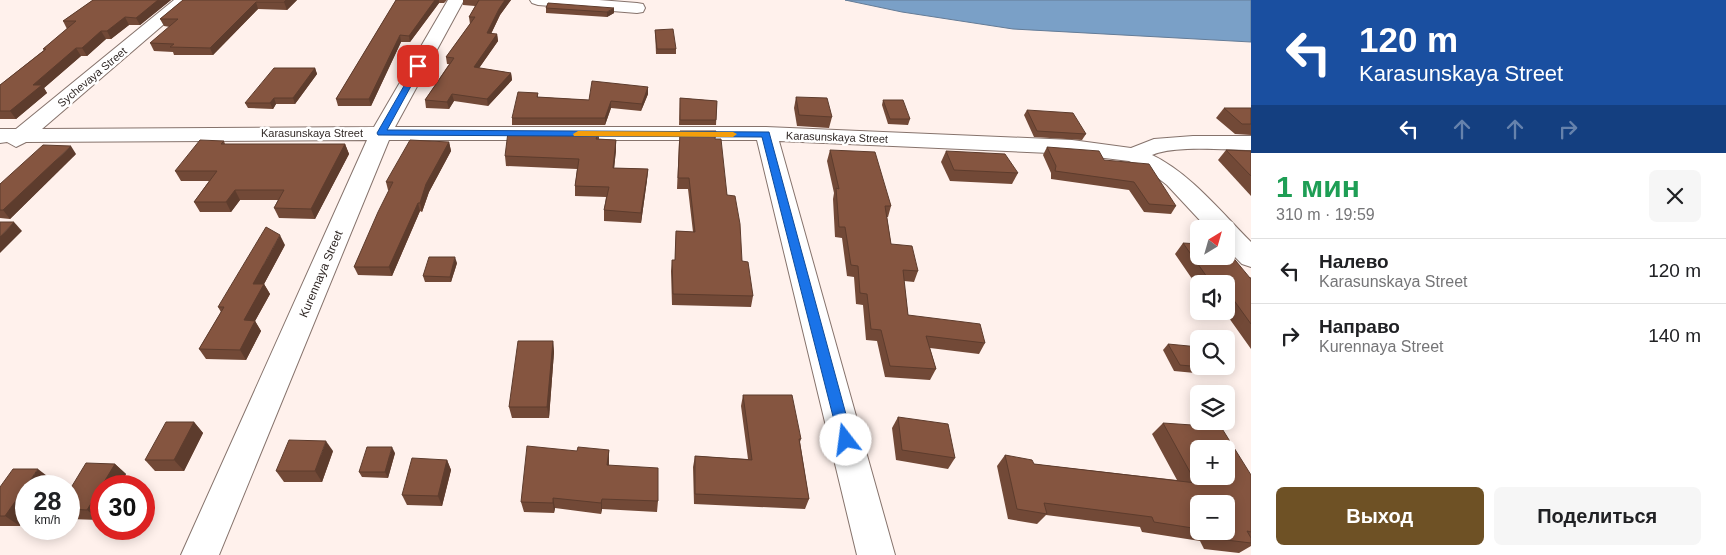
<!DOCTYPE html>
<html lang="ru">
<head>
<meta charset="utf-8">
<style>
	body { margin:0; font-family:Arial,sans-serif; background:#f6f6f6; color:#202124; height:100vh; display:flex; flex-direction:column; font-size:19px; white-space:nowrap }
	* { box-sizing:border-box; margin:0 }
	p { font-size:16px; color:#757577 }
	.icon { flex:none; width:28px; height:28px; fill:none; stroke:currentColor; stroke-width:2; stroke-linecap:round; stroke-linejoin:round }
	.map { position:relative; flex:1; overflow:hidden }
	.drawer { display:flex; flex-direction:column; background:#fff; width:475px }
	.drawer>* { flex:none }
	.guide { background:#1a4fa0; color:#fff; overflow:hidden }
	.needle { width:32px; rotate:37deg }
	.tools { position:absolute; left:1190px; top:220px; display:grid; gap:10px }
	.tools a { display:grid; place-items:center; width:45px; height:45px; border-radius:8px; background:#fff; box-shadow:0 2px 12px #0003; font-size:25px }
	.speed { position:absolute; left:15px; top:475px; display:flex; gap:10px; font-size:25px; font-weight:700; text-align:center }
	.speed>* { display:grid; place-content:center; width:65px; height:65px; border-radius:50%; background:#fff; box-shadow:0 2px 12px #0003; line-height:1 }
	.speed small { font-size:12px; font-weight:400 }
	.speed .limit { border:8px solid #d22; background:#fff; color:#111 }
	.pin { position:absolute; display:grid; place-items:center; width:42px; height:42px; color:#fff; margin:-21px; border-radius:10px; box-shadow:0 2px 8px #0006 }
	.me { position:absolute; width:55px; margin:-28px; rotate:345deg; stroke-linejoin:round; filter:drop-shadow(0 0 4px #0008) }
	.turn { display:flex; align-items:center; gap:18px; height:105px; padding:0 25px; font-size:22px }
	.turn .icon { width:65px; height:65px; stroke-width:2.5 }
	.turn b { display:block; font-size:35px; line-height:42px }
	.lanes { display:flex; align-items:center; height:48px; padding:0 25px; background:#0003; justify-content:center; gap:25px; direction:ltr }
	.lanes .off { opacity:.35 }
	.round { display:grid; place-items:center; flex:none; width:52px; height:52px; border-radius:8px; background:#f6f6f6 }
	.overview { display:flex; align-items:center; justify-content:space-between; height:85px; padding:0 25px }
	h1 { font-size:30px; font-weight:800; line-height:38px; color:#1e9e55 }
	.button { display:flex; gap:10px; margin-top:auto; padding:10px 25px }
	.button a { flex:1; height:58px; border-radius:8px; background:#6e5125; color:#fff; font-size:20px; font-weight:800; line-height:58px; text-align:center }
	.button a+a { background:#f6f6f6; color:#202124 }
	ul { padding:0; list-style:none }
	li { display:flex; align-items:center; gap:15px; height:65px; padding:0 25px; border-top:1px solid #e0e0e0 }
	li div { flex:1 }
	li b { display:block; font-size:19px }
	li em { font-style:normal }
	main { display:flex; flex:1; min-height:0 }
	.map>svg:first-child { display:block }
	.water { fill:#7aa0c7; stroke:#647c97 }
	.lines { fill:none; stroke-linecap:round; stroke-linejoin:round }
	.minor-casing { stroke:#86736c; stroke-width:2 }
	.minor { fill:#fff; fill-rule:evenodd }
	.wall { fill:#724937; fill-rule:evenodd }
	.shaded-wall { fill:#5d3c2d }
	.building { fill:#855540; stroke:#5d3c2d; fill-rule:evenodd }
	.route { fill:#1a73e8; stroke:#114b97 }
	.slow { fill:#f59e0b }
	.labels { text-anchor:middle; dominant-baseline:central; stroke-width:5; stroke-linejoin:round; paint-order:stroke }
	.far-street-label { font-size:11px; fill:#312926; stroke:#fff }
	.street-label { font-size:12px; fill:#312926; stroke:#fff }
</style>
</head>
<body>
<main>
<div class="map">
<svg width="1251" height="555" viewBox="0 0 1251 555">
	<rect width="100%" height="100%" fill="#fff1ec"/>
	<path class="water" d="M 845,0 L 1251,0 L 1251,42 L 1013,29 L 902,12 Z"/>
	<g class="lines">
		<g class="minor-casing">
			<g id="minor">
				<path d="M 174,0 L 192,0 L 42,129 L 374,127 L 448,0 L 464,0 L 395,127 L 766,127 L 1072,140 L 1131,148 L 1154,139 L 1193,136 L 1251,136 L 1251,150 C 1226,150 1174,145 1152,155 C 1190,173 1222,213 1251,242 L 1251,267 L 1242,264 L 1226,248 L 1226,229 L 1208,229 L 1167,185 L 1149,171 L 1129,161 L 1072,154 L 779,141 L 895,555 L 857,555 L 757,140 L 389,140 L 219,555 L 181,555 L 367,140 L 26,142 L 16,147 L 7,142 L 0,143 L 0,129 L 16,129 Z"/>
				<path d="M 530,0 L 599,0 L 637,3 L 643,4 L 645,8 L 643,12 L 637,13 L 538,5 L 532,3 Z"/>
			</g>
		</g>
		<use href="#minor" class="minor"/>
	</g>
	<g class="wall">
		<path d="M 93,0 L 171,0 L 140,25 L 129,25 L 111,39 L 106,39 L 87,56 L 81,56 L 44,88 L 47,93 L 16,119 L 0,119 L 0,85 L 44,50 L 43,49 L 67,29 L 63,21 Z"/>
		<path d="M 183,0 L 297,0 L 287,10 L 258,9 L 213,55 L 174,55 L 173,52 L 154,51 L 150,43 L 170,27 L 164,26 L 160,19 Z"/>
		<path d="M 396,0 L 447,0 L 444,3 L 439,3 L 410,42 L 401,42 L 371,106 L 338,106 L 336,99 Z"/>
		<path d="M 463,0 L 511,0 L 500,15 L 491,34 L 497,34 L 498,41 L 479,68 L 511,73 L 512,80 L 488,106 L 454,101 L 449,109 L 426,108 L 425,100 L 449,64 L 447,64 L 446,57 L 470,24 L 469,17 L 475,6 L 463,5 Z"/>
		<path d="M 548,3 L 614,13 L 607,17 L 546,13 L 546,8 Z"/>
		<path d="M 655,30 L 676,49 L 676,54 L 656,54 Z"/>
		<path d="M 315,68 L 317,74 L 295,104 L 276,104 L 273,109 L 248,108 L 245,103 Z"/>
		<path d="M 648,87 L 648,94 L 641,111 L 611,108 L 605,125 L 512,125 L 512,118 L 538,93 L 538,97 L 589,100 Z"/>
		<path d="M 796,97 L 832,117 L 829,128 L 797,126 L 794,108 Z"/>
		<path d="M 680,98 L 717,101 L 716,125 L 679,125 Z"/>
		<path d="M 883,100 L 910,119 L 908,125 L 888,124 L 882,105 Z"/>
		<path d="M 1224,108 L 1251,108 L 1251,135 L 1235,134 L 1216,118 Z"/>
		<path d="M 1027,110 L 1086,134 L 1082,140 L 1034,137 L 1024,115 Z"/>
		<path d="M 599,132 L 599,139 L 616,140 L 616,150 L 614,168 L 648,169 L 647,180 L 641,223 L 604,221 L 604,210 L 606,197 L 575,196 L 575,186 L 577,169 L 506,166 L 505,156 Z"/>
		<path d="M 715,139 L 727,195 L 742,261 L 753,296 L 751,307 L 672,305 L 671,271 L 672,260 L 675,260 L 676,231 L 693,232 L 688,189 L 677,189 L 679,142 Z"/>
		<path d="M 224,141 L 225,144 L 345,144 L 349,154 L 315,219 L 279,218 L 274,208 L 278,200 L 240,200 L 231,212 L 200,212 L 194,202 L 209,181 L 181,181 L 175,171 Z"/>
		<path d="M 449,142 L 451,151 L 429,192 L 422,212 L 420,211 L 392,276 L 358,275 L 354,267 L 389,190 L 388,190 L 386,182 Z"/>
		<path d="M 1047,147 L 1104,160 L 1176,206 L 1171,214 L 1144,212 L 1129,190 L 1051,179 L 1051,173 L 1043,155 Z"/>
		<path d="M 830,150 L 891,206 L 888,217 L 887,217 L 891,244 L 918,271 L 914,282 L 904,281 L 908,315 L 985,343 L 979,354 L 930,348 L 936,369 L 930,380 L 885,377 L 877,341 L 866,340 L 863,305 L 856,304 L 854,277 L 847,276 L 842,238 L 835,237 L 833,199 L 834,193 L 827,161 Z"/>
		<path d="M 1226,150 L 1251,151 L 1251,196 L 1218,160 Z"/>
		<path d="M 946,151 L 1018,173 L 1012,184 L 950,181 L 941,162 Z"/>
		<path d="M 76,154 L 10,219 L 0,218 L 0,184 Z"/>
		<path d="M 1183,243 L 1251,278 L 1251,349 L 1224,311 L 1226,311 L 1226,284 L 1199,284 L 1199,289 L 1175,254 Z"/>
		<path d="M 285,245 L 264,284 L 270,294 L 255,321 L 261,331 L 246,360 L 206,359 L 199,349 L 221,312 L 218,307 Z"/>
		<path d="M 457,263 L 451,282 L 425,282 L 423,276 Z"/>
		<path d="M 553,341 L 554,352 L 549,418 L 512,418 L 509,407 Z"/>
		<path d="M 1168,344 L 1222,369 L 1216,375 L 1174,371 L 1163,350 Z"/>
		<path d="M 743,395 L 801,439 L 800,442 L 809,499 L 805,509 L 694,504 L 693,467 L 695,456 L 748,459 L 741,406 Z"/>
		<path d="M 898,417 L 955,458 L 948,469 L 896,460 L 892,428 Z"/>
		<path d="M 194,422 L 203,433 L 184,471 L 155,471 L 145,460 Z"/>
		<path d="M 1163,423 L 1251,475 L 1251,546 L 1239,553 L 1204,549 L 1200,541 L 1142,532 L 1140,527 L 1046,515 L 1037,524 L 1008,519 L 997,466 L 1005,455 L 1034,464 L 1177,480 L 1152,434 ZM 1199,504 L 1226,531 L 1199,531 Z"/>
		<path d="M 609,450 L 609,465 L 658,501 L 657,512 L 602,509 L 601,514 L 555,508 L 554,513 L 524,512 L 521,502 L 577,451 Z"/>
		<path d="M 333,451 L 322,482 L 284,482 L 276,471 Z"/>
		<path d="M 395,453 L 388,478 L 362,477 L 359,472 Z"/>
		<path d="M 447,460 L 451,470 L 442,506 L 407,505 L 402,495 Z"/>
		<path d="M 115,464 L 126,474 L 119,486 L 101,486 L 99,520 L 70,519 L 69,518 L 69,491 Z"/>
		<path d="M 51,479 L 46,486 L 26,486 L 20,526 L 0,526 L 0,487 Z"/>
	</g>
	<g class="shaded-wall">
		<path d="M 158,0 L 171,0 L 140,25 L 136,18 Z"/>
		<path d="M 286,0 L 297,0 L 287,10 L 284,2 Z"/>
		<path d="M 435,0 L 439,0 L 439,3 L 410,42 L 409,36 Z"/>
		<path d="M 505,0 L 511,0 L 500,15 L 488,40 L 487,33 L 499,9 Z"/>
		<path d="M 256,2 L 258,9 L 213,55 L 210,48 Z"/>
		<path d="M 614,8 L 614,13 L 607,17 L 607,12 Z"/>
		<path d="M 125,17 L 129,25 L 111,39 L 107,31 Z"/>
		<path d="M 101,31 L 106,39 L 87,56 L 82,48 Z"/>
		<path d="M 497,34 L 498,41 L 475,74 L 474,67 Z"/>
		<path d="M 400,35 L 401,42 L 371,106 L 369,99 Z"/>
		<path d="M 76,48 L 81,56 L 44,88 L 47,93 L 16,119 L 10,111 L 33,85 Z"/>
		<path d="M 315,68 L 317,74 L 295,104 L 293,98 Z"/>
		<path d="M 511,73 L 512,80 L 488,106 L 487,99 Z"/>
		<path d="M 648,87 L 648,94 L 641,111 L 642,104 Z"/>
		<path d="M 452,94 L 454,101 L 449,109 L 447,102 Z"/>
		<path d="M 274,98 L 276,104 L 273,109 L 270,103 Z"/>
		<path d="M 611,101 L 611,108 L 605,125 L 605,118 Z"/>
		<path d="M 616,140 L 616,150 L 613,179 L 613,168 Z"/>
		<path d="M 449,142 L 451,151 L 429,192 L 422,212 L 420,203 L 426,184 Z"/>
		<path d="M 345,144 L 349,154 L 315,219 L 311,209 Z"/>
		<path d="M 71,146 L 76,154 L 10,219 L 3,210 Z"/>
		<path d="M 648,169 L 647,180 L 641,223 L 641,213 Z"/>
		<path d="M 235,190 L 240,200 L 231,212 L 226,202 Z"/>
		<path d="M 418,203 L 420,211 L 392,276 L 389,267 Z"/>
		<path d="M 14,222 L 22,231 L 0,253 L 0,237 Z"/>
		<path d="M 280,235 L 285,245 L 263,286 L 264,284 L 270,294 L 255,321 L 261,331 L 246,360 L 240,350 L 244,320 L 253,284 Z"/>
		<path d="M 455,257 L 457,263 L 451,282 L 450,277 Z"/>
		<path d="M 553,341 L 554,352 L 549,418 L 547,407 Z"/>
		<path d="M 194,422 L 203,433 L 184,471 L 174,460 Z"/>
		<path d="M 326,441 L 333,451 L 322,482 L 315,471 Z"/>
		<path d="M 392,447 L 395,453 L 388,478 L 385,472 Z"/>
		<path d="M 609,450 L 609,461 L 607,476 L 607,465 Z"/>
		<path d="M 447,460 L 451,470 L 442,506 L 438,496 Z"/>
		<path d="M 115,464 L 126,474 L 119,486 L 101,486 L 101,516 L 99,520 L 87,510 Z"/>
		<path d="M 38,469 L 51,479 L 46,486 L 26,486 L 26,516 L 20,526 L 5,516 Z"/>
		<path d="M 553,498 L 555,508 L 554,513 L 553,503 Z"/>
		<path d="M 602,499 L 602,509 L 601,514 L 601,503 Z"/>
	</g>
	<g class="building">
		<path d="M 93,0 L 158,0 L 136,18 L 125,17 L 107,31 L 101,31 L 82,48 L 76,48 L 33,85 L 42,85 L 10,111 L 0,111 L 0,85 L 46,49 L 43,49 L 76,21 L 63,21 Z"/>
		<path d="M 183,0 L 286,0 L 284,2 L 256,2 L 210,48 L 170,47 L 174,44 L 150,43 L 178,19 L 160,19 Z"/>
		<path d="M 396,0 L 435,0 L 409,36 L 400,35 L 369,99 L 336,99 Z"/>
		<path d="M 479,0 L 505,0 L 499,9 L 487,33 L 497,34 L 474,67 L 511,73 L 487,99 L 452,94 L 447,102 L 425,100 L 454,58 L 446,57 L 475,17 L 469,17 Z"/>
		<path d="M 548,3 L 614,8 L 607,12 L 546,8 Z"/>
		<path d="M 673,29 L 676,49 L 657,49 L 655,30 Z"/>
		<path d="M 274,68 L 315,68 L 293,98 L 274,98 L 270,103 L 245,103 Z"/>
		<path d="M 592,81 L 648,87 L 642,104 L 611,101 L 605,118 L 512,118 L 518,92 L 538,93 L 537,97 L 589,100 Z"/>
		<path d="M 796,97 L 827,98 L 832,117 L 799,115 Z"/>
		<path d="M 680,98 L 717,101 L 716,120 L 680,120 Z"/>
		<path d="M 883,100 L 903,100 L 910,119 L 890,119 Z"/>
		<path d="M 1224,108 L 1251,108 L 1251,124 L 1242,124 Z"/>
		<path d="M 1027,110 L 1073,113 L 1086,134 L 1037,131 Z"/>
		<path d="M 680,131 L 716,131 L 715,139 L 721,139 L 727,195 L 735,196 L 740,224 L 742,261 L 748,262 L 753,296 L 673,294 L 672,260 L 675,260 L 676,231 L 695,232 L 689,178 L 678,178 Z"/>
		<path d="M 508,132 L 599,132 L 596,139 L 616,140 L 613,168 L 648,169 L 641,213 L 604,210 L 609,187 L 575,186 L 579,159 L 505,156 Z"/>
		<path d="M 200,140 L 224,141 L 221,144 L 345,144 L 311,209 L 274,208 L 284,190 L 235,190 L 226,202 L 194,202 L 217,171 L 175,171 Z"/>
		<path d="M 410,140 L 449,142 L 426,184 L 420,203 L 418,203 L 389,267 L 354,267 L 378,212 L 393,182 L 386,182 Z"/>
		<path d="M 43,145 L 71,146 L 3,210 L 0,210 L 0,184 Z"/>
		<path d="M 1047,147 L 1099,151 L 1104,160 L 1149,164 L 1176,206 L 1149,204 L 1134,182 L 1055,171 L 1056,166 Z"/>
		<path d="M 830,150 L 875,152 L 891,206 L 885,206 L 891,244 L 912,246 L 918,271 L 903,270 L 908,315 L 980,324 L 985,343 L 926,336 L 936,369 L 890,366 L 881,330 L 871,329 L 867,294 L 860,293 L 858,266 L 851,265 L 845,227 L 839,227 L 836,188 L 839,189 Z"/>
		<path d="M 1226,150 L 1251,151 L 1251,176 Z"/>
		<path d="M 946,151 L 1005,154 L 1018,173 L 954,170 Z"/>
		<path d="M 0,222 L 14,222 L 0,237 Z"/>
		<path d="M 266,227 L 280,235 L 253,284 L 264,284 L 244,320 L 255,321 L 240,350 L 199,349 L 224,307 L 218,307 Z"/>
		<path d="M 1183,243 L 1199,244 L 1199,256 L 1226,256 L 1226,249 L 1250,278 L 1251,278 L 1251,324 L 1233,299 L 1226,299 L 1226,284 L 1212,284 Z"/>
		<path d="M 429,257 L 455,257 L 450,277 L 423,276 Z"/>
		<path d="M 518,341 L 553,341 L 547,407 L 509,407 Z"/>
		<path d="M 1168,344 L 1199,347 L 1199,366 L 1220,366 L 1222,369 L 1180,365 Z"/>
		<path d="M 743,395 L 792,395 L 801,439 L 799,439 L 809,499 L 695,494 L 695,456 L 752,460 Z"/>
		<path d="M 898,417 L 948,424 L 955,458 L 902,450 Z"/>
		<path d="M 166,422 L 194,422 L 174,460 L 145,460 Z"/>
		<path d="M 1163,423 L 1221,427 L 1251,475 L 1251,532 L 1247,531 L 1251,538 L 1251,543 L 1218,539 L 1214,531 L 1226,531 L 1226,504 L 1199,504 L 1199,529 L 1154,522 L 1152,517 L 1044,503 L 1047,514 L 1017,509 L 1005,455 L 1032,460 L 1034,464 L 1196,483 ZM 1199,449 L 1226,449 L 1226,476 L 1199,476 Z"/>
		<path d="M 289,440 L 326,441 L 315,471 L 276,471 Z"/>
		<path d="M 527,446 L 577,451 L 578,447 L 609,450 L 607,465 L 658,468 L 658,501 L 602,499 L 601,503 L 553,498 L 553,503 L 521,502 Z"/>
		<path d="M 367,447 L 392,447 L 385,472 L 359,472 Z"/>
		<path d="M 412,458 L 447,460 L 438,496 L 402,495 Z"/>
		<path d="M 86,463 L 115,464 L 87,510 L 69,509 L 69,491 Z"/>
		<path d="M 13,469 L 38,469 L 5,516 L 0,516 L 0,487 Z"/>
	</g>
	<path class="route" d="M 416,65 L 422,66 L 387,130 L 769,132 L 853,440 L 851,445 L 846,446 L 841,445 L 839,440 L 762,137 L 378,135 L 377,133 Z"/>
	<path class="slow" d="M 578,131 L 733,132 L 737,134 L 733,137 L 574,136 L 573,134 Z"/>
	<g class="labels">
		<g class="far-street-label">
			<text transform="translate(92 77) rotate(-40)">Sychevaya Street</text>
			<text x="312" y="133">Karasunskaya Street</text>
			<text transform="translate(837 137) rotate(2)">Karasunskaya Street</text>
		</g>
		<g class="street-label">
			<text transform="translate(321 274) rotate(-67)">Kurennaya Street</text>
		</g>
	</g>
</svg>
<div class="tools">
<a><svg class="needle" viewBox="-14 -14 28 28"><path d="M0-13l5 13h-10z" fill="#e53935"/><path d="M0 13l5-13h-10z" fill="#757577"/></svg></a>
<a><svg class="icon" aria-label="sound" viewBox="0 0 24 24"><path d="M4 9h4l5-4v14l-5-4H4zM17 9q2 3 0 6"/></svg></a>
<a><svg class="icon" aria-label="search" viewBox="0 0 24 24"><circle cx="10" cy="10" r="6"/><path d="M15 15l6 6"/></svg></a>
<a><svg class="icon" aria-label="layers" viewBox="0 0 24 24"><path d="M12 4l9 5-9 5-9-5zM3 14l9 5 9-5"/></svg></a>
<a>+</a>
<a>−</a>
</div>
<div class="speed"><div>28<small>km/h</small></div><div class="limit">30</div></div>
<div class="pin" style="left:418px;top:66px;background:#d93025"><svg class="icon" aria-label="arrive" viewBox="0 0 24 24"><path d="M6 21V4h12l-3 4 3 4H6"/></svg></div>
<svg class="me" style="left:846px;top:440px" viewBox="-20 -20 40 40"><circle r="19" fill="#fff"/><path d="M0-13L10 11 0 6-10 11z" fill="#1a73e8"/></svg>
</div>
<section class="drawer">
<div class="guide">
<div class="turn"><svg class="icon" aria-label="left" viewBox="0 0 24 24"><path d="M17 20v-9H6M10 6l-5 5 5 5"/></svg><div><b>120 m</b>Karasunskaya Street</div></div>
<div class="lanes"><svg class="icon" aria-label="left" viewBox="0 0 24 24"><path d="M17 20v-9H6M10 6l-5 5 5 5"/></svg><svg class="icon off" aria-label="ahead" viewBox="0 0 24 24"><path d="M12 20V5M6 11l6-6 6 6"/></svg><svg class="icon off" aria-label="ahead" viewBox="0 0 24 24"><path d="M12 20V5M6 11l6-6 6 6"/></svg><svg class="icon off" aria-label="right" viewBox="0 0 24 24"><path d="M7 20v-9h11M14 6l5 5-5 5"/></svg></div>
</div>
<div class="overview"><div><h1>1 мин</h1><p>310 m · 19:59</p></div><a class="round"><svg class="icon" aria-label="close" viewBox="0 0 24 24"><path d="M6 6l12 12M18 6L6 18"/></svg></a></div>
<ul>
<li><svg class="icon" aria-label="left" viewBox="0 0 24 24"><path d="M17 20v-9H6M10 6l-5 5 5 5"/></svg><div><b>Налево</b><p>Karasunskaya Street</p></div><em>120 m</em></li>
<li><svg class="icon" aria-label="right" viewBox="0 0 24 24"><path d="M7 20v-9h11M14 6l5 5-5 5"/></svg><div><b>Направо</b><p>Kurennaya Street</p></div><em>140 m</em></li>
</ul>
<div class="button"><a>Выход</a><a>Поделиться</a></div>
</section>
</main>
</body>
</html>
